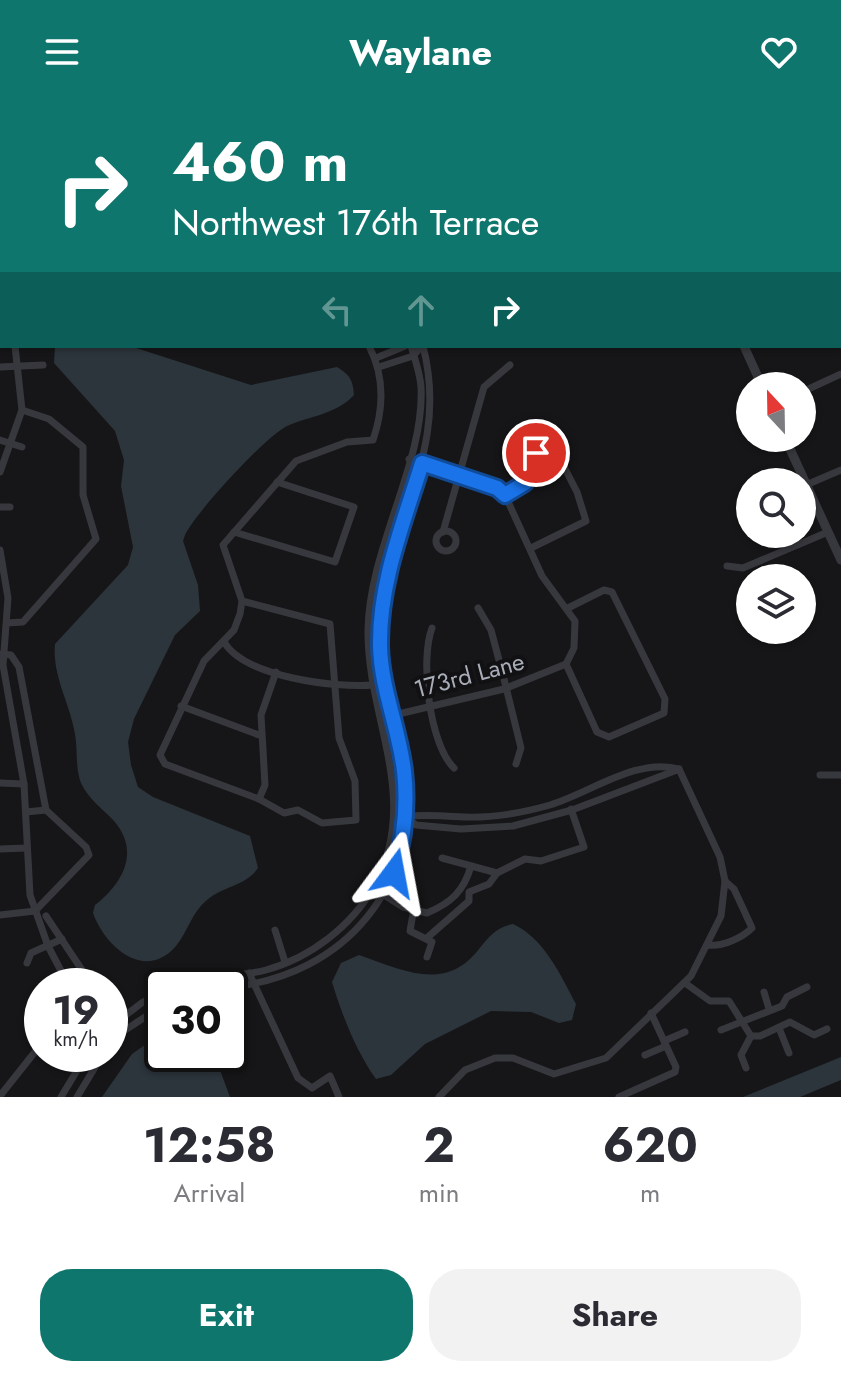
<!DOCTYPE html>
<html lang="en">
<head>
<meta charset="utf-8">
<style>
	body { margin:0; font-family:Jost,sans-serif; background:#f2f2f3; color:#2b2b33; height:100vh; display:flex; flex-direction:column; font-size:30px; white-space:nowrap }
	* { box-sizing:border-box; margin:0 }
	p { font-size:26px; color:#7c7c81 }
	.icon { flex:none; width:44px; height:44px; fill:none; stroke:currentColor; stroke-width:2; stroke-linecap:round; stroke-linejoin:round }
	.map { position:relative; height:993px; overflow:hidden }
	.side { display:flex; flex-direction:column; background:#fff; flex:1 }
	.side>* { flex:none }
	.banner { position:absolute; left:0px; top:0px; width:842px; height:244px; box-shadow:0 2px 6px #0004; background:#0f766e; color:#fff; overflow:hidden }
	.needle { width:52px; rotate:338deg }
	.buttons { position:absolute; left:736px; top:268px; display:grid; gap:16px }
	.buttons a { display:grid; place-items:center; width:80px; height:80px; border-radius:50%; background:#fff; box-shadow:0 2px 6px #0004; font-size:40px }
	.speed { position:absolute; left:24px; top:864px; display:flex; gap:16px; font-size:40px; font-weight:700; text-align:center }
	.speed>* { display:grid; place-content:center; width:104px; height:104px; border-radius:50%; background:#fff; box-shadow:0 2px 6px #0004; line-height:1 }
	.speed small { font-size:20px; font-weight:400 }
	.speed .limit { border:4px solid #111; border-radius:12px; background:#fff; color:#111 }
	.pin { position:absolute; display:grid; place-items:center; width:68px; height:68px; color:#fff; margin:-34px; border:4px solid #fff; border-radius:50%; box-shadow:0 2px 8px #0007 }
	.me { position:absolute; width:88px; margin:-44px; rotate:13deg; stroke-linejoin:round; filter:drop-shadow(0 0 6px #0008) }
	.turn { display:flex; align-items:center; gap:28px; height:168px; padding:0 40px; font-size:36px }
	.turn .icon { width:104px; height:104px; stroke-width:2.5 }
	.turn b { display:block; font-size:56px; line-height:68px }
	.lanes { display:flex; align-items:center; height:76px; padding:0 40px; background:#0003; justify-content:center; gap:40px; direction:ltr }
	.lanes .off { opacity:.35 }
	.eta { display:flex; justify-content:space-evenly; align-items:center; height:136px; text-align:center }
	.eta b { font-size:48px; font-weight:700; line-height:56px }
	.action { display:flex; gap:16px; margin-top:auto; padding:16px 40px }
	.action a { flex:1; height:92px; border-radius:32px; background:#0f766e; color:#fff; font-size:32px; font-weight:700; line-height:92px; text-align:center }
	.action a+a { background:#f2f2f3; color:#2b2b33 }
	header { display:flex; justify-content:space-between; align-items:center; height:104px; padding:0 40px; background:#0f766e; color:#fff; font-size:36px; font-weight:700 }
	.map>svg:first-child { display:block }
	.water { fill:#2c353c }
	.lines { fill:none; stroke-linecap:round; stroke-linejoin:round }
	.minor { stroke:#37383d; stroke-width:7 }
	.tertiary { stroke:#37383d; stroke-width:9 }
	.route-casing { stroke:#114b97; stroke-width:20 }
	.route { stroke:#1a73e8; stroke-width:14 }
	.labels { text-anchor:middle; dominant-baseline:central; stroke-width:8; stroke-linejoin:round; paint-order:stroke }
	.street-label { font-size:24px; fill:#a8adb8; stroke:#111113 }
</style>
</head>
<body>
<header><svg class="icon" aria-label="menu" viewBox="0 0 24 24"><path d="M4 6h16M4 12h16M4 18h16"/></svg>Waylane<svg class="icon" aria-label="heart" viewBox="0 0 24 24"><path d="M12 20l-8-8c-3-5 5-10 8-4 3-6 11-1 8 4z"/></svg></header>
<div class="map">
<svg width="841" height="993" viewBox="0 0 841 993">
	<rect width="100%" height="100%" fill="#161618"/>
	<g class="water">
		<path d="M 55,242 L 130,242 L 251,281 L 337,263 C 350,271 353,276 354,291 C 337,310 310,312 287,322 C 265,333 196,408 185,431 L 183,437 L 198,481 L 200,507 L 175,531 L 134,615 L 128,638 L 131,661 L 138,683 L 153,693 L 250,732 L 258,764 C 246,782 223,782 207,796 C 192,808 188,827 176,842 C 145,878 105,843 93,809 L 95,801 C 122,780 141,748 114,717 C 102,704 89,696 81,679 C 75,663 78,647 75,630 C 70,599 52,572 55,540 L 128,461 L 133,443 L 121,382 L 124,356 L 115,327 L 54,259 Z"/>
		<path d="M 513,820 C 544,834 561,872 576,900 L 572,916 L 559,919 L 531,908 L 491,907 L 425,940 L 391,971 L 376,975 C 356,947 342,911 332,878 L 341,859 L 359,851 C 403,866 445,889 479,845 C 489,832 497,823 513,820 Z"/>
		<path d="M 162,929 L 162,950 L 214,950 L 230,993 L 102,993 L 132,950 Z"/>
		<path d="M 841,953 L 841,976 L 800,993 L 743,993 Z"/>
	</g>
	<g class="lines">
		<g class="minor">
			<path d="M 31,0 L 33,2"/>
			<path d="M 50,0 L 53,2"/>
			<path d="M 327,0 L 328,2"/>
			<path d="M 139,2 L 140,0"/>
			<path d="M 213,2 L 214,0"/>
			<path d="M 0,178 L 2,175"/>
			<path d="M 376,254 L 405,242"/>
			<path d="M 0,263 L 43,261"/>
			<path d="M 379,263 L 413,252 L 422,242"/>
			<path d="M 802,288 L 841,270"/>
			<path d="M 0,336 L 22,343"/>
			<path d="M 409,355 L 497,384 L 505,391 L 542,472 L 575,517 L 574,544 L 566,560 L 597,628 L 609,633 L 664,609 L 665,595 L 612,488 L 604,486 L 568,504"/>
			<path d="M 0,368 L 22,306 L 15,242"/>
			<path d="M 806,381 L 841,366"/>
			<path d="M 505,391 L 525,379 L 542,334 L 547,330 L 577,388 L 586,417 L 531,444"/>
			<path d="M 0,403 L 10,403"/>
			<circle cx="446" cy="437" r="10"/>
			<path d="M 234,428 L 335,458 L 354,403 L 277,378"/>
			<path d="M 443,428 L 484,283 L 510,261"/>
			<path d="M 0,446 L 8,494 L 3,561 L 24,680 L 30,791 L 48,842 L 69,882"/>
			<path d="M 727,462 L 743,464 L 828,428"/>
			<path d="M 242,497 L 330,520 L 339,634 L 355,677 L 356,716 L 322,719 L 298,706 L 284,709 L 259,695 L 165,660 L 160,651 L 204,557 L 234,526 L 240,510 L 242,497 L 223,441 L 296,357 L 347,338 L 373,336 C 384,304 385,273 369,242"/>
			<path d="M 478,504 L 491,526 L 504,575 L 521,644 L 516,660"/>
			<path d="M 7,519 L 23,518 L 96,435 L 83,391 L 83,343 L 49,315 L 22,306"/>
			<path d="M 432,524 C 420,555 429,640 454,664"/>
			<path d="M 224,538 C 245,573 334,584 373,581"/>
			<path d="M 2,550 L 11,551 L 19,563 L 46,706"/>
			<path d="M 181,602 L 259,631"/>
			<path d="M 390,612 L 504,585 L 566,560"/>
			<path d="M 679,665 L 720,753 L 725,777 L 734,785 L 752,824 C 742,834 722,843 708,841"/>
			<path d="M 820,671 L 841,671"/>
			<path d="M 0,679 L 24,680"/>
			<path d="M 259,695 L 265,681 L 261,611 L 276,568"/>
			<path d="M 403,713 C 424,710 443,712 464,713 C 493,714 522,709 550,701 C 590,689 637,653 679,665"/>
			<path d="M 406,713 L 416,721 L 461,725 L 513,722 L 572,706 L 677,666"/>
			<path d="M 0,745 L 27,744"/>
			<path d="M 442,754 L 497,769 L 525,755 L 541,757 L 584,743 L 571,705"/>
			<path d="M 373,784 L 403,803 L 427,809 C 451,799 464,787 471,762"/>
			<path d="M 382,786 L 405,795 L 414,804"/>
			<path d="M 414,804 L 410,827 L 432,838 L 427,853"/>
			<path d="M 0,811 L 35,807 L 89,751 L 86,743 L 46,706 L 26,708"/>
			<path d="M 46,812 L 82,866 L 80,882"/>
			<path d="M 275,826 L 285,858"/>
			<path d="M 428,833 L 469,797 L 469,788 L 489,780 L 497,769"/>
			<path d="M 27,859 L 31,849 L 62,835"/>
			<path d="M 249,869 L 298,974 L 312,984 L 330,972 L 339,993"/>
			<path d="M 685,879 L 710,897 L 729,897 L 751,932"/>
			<path d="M 177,882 C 205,870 237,874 266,866 C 310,854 352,822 374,782 C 422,695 367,615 368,526 C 369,445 425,358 421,283 C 420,269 415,255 411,242"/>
			<path d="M 230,883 C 345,872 422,781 404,664 C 395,611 376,564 381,509 C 390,411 450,347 423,242"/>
			<path d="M 764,888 L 769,905"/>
			<path d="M 110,923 L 143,898 L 162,888"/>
			<path d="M 779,924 L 789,949"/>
			<path d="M 721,926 L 782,902 L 787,893 L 807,883"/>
			<path d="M 751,932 L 760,932 L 790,918 L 814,931 L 827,925"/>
			<path d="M 664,937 L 685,928"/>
			<path d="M 110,940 L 116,932 L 162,902"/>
			<path d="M 645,951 L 666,942"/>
			<path d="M 746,964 L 741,951 L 751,932"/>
			<path d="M 0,992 L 42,939"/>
			<path d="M 61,993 L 87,950"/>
			<path d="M 77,993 L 103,950"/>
			<path d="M 439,993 L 465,966 L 495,954 L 513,954 L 554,970 L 606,954 L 691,872 L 721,812 L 725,777"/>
			<path d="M 619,993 L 675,968 L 676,963 L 651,909"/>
		</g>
		<g class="tertiary">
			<path d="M 561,0 L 561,2"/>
			<path d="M 744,242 L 762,282"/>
			<path d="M 785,334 L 841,456"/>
		</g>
	</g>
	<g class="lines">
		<g class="route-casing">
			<path id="route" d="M 394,769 C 404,736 408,702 404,667 C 399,624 381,585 380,542 C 379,478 404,418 422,359 L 497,384 L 505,391 L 525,379 L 536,349"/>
		</g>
		<use href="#route" class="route"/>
	</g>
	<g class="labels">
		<g class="street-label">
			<text transform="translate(469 571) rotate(-15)">173rd Lane</text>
		</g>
	</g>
</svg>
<div class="buttons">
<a><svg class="needle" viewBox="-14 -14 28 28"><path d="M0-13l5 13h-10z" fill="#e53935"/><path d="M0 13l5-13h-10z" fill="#7c7c81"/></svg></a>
<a><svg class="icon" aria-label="search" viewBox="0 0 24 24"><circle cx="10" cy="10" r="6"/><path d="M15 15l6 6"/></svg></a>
<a><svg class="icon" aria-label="layers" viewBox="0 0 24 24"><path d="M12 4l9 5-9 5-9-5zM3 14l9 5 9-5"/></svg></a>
</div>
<div class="speed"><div>19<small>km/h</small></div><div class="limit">30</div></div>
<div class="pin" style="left:536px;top:349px;background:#d93025"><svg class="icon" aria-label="arrive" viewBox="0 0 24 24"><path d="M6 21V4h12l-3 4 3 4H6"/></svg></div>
<svg class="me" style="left:394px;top:769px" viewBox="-20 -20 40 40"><path d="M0-17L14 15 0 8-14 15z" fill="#1a73e8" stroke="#fff" stroke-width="4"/></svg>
<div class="banner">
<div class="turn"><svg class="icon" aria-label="right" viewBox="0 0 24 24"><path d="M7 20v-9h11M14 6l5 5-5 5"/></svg><div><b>460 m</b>Northwest 176th Terrace</div></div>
<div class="lanes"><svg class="icon off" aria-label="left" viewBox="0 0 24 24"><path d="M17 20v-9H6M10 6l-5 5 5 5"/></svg><svg class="icon off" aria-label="ahead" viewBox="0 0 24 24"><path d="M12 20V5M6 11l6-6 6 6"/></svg><svg class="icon" aria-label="right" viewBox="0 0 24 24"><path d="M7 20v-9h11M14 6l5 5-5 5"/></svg></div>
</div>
</div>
<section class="side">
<div class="eta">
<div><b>12:58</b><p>Arrival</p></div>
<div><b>2</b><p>min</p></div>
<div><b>620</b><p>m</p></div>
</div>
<div class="action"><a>Exit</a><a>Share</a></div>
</section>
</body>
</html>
